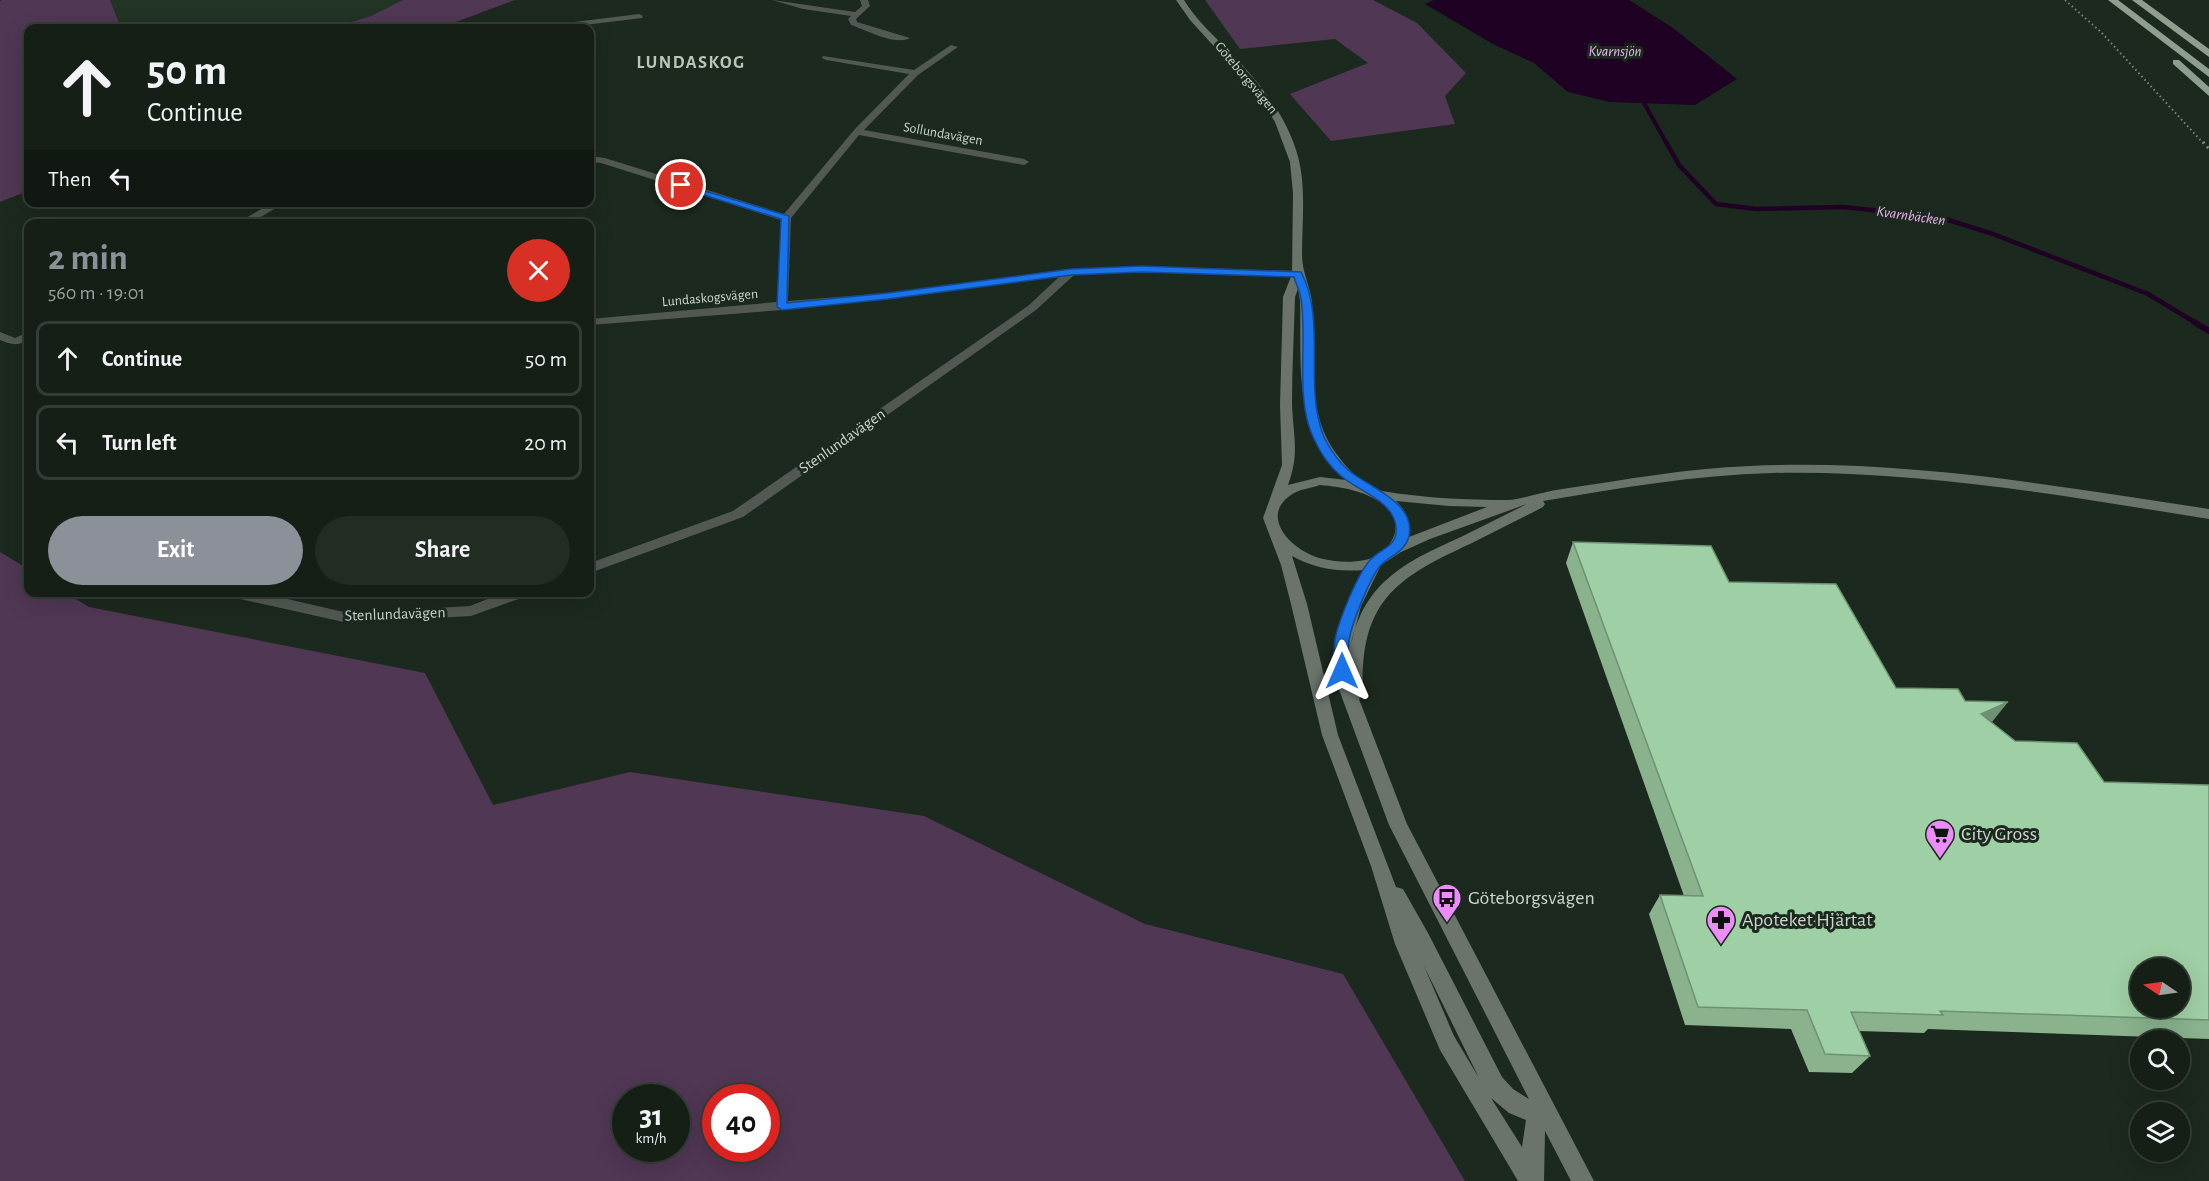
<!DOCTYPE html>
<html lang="en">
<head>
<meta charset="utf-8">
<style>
	body { margin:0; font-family:"Alegreya Sans",sans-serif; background:#222c23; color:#f1f3f6; height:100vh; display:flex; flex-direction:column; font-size:22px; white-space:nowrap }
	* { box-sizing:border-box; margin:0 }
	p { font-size:20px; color:#9da2a1 }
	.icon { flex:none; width:33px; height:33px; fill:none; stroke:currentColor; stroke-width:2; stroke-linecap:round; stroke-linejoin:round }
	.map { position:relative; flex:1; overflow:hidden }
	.details { position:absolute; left:24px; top:219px; width:570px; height:378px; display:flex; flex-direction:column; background:#151f16; border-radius:12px; box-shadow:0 6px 24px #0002,0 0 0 2px #343d35 }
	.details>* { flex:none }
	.hud { position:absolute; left:24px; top:24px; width:570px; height:183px; border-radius:12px; box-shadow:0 6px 24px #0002,0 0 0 2px #343d35; background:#151f16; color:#f1f3f6; overflow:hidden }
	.needle { width:39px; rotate:283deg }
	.tools { position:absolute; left:2130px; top:958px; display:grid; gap:12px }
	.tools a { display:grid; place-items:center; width:60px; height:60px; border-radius:50%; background:#151f16; box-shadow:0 6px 24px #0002,0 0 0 2px #343d35; font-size:30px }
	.speed { position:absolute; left:612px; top:1084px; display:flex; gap:12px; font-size:30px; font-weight:700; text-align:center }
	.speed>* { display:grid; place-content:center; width:78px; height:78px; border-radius:50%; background:#151f16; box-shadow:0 6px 24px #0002,0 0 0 2px #343d35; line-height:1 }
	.speed small { font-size:15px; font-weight:400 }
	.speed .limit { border:9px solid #d22; background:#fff; color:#111 }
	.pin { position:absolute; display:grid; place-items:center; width:51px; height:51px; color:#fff; margin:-26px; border:3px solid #fff; border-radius:50%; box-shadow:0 2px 6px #0007 }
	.me { position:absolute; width:66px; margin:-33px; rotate:0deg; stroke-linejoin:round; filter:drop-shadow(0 0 4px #0008) }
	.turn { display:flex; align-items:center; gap:21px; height:126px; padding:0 24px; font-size:27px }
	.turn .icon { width:78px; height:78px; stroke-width:2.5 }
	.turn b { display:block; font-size:42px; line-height:51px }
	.then { display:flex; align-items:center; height:57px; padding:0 24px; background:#0003; gap:12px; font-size:22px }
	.round { display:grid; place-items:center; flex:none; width:63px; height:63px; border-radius:32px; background:#222c23 }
	.overview { display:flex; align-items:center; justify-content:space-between; height:102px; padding:0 24px }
	h1 { font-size:36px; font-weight:700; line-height:45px; color:#8c9099 }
	.action { display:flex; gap:12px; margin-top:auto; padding:12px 24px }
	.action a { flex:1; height:69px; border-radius:36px; background:#8c9099; color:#fff; font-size:24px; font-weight:700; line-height:69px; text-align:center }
	.action a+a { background:#222c23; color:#f1f3f6 }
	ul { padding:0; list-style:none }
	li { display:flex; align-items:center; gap:18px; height:75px; margin:0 12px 9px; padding:0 12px; border:3px solid #343d35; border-radius:12px }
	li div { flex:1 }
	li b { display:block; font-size:22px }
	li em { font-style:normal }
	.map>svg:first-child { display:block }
	.built { fill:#223425 }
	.green { fill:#503754; fill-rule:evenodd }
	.water { fill:#1e0123 }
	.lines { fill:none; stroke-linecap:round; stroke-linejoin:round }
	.stream-far2 { stroke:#1e0123; stroke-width:4 }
	.stream-far1 { stroke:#1e0123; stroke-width:4.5 }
	.stream { stroke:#1e0123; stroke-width:6 }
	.street { fill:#525852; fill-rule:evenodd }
	.secondary { fill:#6a746b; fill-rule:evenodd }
	.highway { fill:#8e9e8f; fill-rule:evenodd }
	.rail-far1 { stroke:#79837b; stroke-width:2; stroke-dasharray:1.5 3; stroke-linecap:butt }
	.rail { stroke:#79837b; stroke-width:3; stroke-dasharray:2 4; stroke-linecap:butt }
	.wall { fill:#89b28d }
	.shaded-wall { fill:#6f9173 }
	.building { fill:#9fcfa4; stroke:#6f9173; stroke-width:1.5; fill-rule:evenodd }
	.route { fill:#1a73e8; stroke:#114b97; stroke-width:1.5 }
	.labels { text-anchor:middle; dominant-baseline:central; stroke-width:6; stroke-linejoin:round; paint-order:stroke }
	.far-street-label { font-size:14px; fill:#cdd5ce; stroke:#1c291e }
	.far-water-label { font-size:15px; font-style:italic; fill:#ecb2f3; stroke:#1c291e }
	.street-label { font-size:16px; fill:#cdd5ce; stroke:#1c291e }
	.far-district-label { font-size:18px; font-weight:bold; letter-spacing:1.5px; fill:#b7c7b8; stroke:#1c291e }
	.near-poi-label { font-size:20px; fill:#cdd5ce; stroke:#1c291e; text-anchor:start }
</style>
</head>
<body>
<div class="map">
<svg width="2209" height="1181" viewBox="0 0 2209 1181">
	<rect width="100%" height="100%" fill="#1c291e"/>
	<path class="built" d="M 110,0 L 403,0 L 371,16 L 328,28 L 121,28 Z"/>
	<g class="green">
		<path d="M 2,0 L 110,0 L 121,28 L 28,28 L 28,191 L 0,202 L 0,1 Z"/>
		<path d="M 403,0 L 515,0 L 440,28 L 332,28 L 371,16 Z"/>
		<path d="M 1205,0 L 1373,0 L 1417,23 L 1466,73 L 1445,96 L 1455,124 L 1331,141 L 1290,94 L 1368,63 L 1335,39 L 1240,49 Z"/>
		<path d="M 0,552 L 28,569 L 28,592 L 66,593 L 89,607 L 425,673 L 493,805 L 630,772 L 924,816 L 1145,924 L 1343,974 L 1465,1181 L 0,1181 ZM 626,1098 L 676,1098 L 676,1149 L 626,1149 ZM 716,1098 L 766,1098 L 766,1149 L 716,1149 Z"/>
	</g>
	<path class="water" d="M 1434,0 L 1629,0 L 1673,28 L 1737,79 L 1695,105 L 1610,102 L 1568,92 L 1534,63 L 1493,44 L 1425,4 Z"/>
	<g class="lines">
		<path class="stream-far2" d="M 1644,103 L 1667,144"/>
		<path class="stream-far1" d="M 1666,142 L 1679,165 L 1716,204 L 1756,209 L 1843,207 L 1939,217 L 1993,234 L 2148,294 L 2196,323"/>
		<path class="stream" d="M 2194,322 L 2209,331"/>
		<g class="street">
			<path d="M 772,0 L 855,12 L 862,6 L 860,0 L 868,0 L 870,6 L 856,19 L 857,22 L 910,38 C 895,46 866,30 851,25 L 848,19 L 851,16 L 803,9 Z"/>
			<path d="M 639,14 L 643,16 L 642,18 L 560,28 L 548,28 L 566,23 Z"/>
			<path d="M 951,45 L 958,47 L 918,75 L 864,130 L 1024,159 L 1029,162 L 1024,165 L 859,135 L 791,218 L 788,301 L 888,293 L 1071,269 L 1142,266 L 1298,271 L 1303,274 L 1298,277 L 1142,272 L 1074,275 L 1036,310 L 743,517 L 590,573 L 590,563 L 733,511 L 1028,306 L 1059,277 L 782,310 L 590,325 L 590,319 L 777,302 L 781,220 L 601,163 L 590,162 L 590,156 L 605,158 L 784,214 L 854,130 L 909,74 L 826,60 L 822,58 L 823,56 L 914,70 Z"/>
			<path d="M 273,202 L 286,202 L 249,224 L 236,224 Z"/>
			<path d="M 0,332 L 15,338 L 28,332 L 28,340 C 17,346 12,345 0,340 Z"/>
			<path d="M 224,592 L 257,592 L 348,613 L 470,606 L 505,592 L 529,592 L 527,596 L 471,616 L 348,623 L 231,597 Z"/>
		</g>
		<path class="secondary" d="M 1176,0 L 1184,0 C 1196,20 1214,36 1230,52 C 1258,81 1284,112 1296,150 C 1307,183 1302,220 1302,254 C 1302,273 1310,285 1312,302 C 1316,349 1305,403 1331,446 C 1342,463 1362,487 1382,491 C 1423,498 1467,500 1508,500 C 1523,499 1546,491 1562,489 C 1625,480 1687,468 1750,466 C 1904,459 2057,486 2209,509 L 2209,519 C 2065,496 1919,470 1772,473 C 1695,475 1619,488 1543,501 L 1545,504 L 1543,507 C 1520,519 1496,531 1472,543 C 1396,578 1359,601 1363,694 L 1359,699 L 1407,824 L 1594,1181 L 1571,1181 L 1545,1131 L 1544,1181 L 1518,1181 L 1440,1050 L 1395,944 L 1371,866 L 1322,735 L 1291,604 L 1281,565 L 1263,518 L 1282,465 L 1280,405 L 1283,297 L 1292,274 L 1293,193 L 1290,162 L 1275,122 L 1259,96 L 1190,20 ZM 1298,289 L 1300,301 C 1302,369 1292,429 1346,480 L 1320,477 L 1288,485 C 1300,452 1293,437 1292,403 C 1292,368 1294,332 1295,297 ZM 1320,485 C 1342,487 1368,491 1385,506 C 1408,525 1390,555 1365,560 C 1350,563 1334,562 1319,558 C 1291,550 1257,515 1294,493 C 1301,489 1312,488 1320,485 ZM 1396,501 L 1449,506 L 1487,507 L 1409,537 C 1411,521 1407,512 1396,501 ZM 1527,504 C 1505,515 1483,526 1461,537 C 1407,561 1365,581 1351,644 L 1361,606 L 1381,565 L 1401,552 L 1430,539 ZM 1292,556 C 1316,569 1337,572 1364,570 C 1343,607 1330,642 1337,684 L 1389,825 L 1529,1099 L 1513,1089 L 1502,1077 L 1428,933 L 1403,889 L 1396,887 L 1338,735 L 1307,604 ZM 1424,966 L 1479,1078 L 1454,1036 ZM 1491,1098 L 1509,1113 L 1526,1120 L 1522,1147 Z"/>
		<g class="highway">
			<path d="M 2108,0 L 2118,0 L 2209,69 L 2209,77 Z"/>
			<path d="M 2132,0 L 2142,0 L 2209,49 L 2209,57 Z"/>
			<path d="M 2173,60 L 2179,60 L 2209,87 L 2209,96 L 2173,64 Z"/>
		</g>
		<path class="rail-far1" d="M 2065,0 L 2101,32 L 2204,144"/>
		<path class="rail" d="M 2203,142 L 2209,149"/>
	</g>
	<path class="wall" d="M 1573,542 L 1729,582 L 1896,688 L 1965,701 L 2015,741 L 2104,782 L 2209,785 L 2209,1039 L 1928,1029 L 1924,1033 L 1859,1031 L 1870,1056 L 1852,1073 L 1809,1072 L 1791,1029 L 1685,1025 L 1649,914 L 1660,895 L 1684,896 L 1566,563 Z"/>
	<path class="shaded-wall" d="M 2008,702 L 1992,722 L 1981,714 Z"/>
	<path class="building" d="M 1573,542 L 1711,546 L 1729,582 L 1836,584 L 1896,688 L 1958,689 L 1965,701 L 2008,702 L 1981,714 L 2015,741 L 2077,743 L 2104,782 L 2209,785 L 2209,1020 L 1940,1011 L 1943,1015 L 1851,1012 L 1870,1056 L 1825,1054 L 1807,1010 L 1698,1007 L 1660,895 L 1703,896 ZM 2140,969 L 2180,969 L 2180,1008 L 2140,1008 Z"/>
	<path class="route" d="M 678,183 L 789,216 L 787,303 L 888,293 L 1071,269 L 1142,266 L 1301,272 C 1327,320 1303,386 1324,437 C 1330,450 1341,465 1352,473 C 1372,488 1416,504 1409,536 C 1405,552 1391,555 1381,565 C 1370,577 1352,623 1349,640 C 1348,650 1349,661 1349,671 L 1347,675 L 1337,675 L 1335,671 C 1335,661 1333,649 1335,639 C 1339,620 1357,575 1370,560 C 1381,548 1398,547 1396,527 C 1394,501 1358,491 1341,476 C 1330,467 1320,452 1314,439 C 1294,399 1308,342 1301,299 C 1300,292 1296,284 1294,277 L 1142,272 L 1071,275 L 888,299 L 782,310 L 777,307 L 781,219 L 678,187 Z"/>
	<defs>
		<g id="supermarket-pin" transform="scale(1.5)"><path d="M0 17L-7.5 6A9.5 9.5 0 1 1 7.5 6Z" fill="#ec8cfa" stroke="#1c291e"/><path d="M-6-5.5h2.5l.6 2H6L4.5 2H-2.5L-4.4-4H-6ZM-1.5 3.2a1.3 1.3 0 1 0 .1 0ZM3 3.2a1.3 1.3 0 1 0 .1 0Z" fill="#111"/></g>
		<g id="bus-pin" transform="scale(1.5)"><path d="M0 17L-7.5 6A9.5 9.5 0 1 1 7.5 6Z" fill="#ec8cfa" stroke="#1c291e"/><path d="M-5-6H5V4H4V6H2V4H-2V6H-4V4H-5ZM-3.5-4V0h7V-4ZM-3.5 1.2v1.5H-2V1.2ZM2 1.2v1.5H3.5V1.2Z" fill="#111"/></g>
		<g id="pharmacy-pin" transform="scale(1.5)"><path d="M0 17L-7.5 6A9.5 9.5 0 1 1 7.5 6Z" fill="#ec8cfa" stroke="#1c291e"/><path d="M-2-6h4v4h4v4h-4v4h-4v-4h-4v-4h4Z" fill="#111"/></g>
	</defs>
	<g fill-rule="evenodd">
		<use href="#supermarket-pin" x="1940" y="834"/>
		<use href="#bus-pin" x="1447" y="898"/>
		<use href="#pharmacy-pin" x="1721" y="920"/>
	</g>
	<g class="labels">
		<g class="far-street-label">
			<text transform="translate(1246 78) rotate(50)">Göteborgsvägen</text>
			<text transform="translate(943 134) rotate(10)">Sollundavägen</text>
			<text transform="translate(710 298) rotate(-5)">Lundaskogsvägen</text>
		</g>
		<g class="far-water-label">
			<text x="1615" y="51">Kvarnsjön</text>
			<text transform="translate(1911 216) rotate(8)">Kvarnbäcken</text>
		</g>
		<g class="street-label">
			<text transform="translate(842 441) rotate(-35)">Stenlundavägen</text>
			<text transform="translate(395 614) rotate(-2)">Stenlundavägen</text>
		</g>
		<g class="far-district-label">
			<text x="691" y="63">LUNDASKOG</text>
		</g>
		<g class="near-poi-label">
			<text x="1961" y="834">City Gross</text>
			<text x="1468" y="898">Göteborgsvägen</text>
			<text x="1742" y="920">Apoteket Hjärtat</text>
		</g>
	</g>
</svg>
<div class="tools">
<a><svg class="needle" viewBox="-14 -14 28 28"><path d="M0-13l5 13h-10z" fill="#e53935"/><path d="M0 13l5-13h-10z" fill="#9da2a1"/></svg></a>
<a><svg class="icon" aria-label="search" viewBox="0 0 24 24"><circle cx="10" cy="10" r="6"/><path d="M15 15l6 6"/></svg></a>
<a><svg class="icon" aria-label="layers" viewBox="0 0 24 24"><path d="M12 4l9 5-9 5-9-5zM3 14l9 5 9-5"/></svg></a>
</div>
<div class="speed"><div>31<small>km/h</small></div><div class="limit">40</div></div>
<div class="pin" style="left:681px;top:185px;background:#d93025"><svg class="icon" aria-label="arrive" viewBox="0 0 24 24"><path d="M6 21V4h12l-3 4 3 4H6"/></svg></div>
<svg class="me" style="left:1342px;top:671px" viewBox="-20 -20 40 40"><path d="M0-17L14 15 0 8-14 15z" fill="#1a73e8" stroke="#fff" stroke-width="4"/></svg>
<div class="hud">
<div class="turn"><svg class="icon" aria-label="ahead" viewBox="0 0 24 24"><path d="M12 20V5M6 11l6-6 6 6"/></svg><div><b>50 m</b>Continue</div></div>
<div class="then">Then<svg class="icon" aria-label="left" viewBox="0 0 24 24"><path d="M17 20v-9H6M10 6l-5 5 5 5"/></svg></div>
</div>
<section class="details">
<div class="overview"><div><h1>2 min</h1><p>560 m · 19:01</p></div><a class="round" style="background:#d93025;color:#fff"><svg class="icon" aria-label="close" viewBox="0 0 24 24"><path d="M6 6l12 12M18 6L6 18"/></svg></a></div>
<ul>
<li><svg class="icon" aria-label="ahead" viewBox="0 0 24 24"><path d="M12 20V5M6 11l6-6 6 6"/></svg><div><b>Continue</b></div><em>50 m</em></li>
<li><svg class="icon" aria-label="left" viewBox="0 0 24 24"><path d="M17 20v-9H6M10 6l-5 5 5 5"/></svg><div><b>Turn left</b></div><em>20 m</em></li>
</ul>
<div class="action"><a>Exit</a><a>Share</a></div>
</section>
</div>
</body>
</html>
